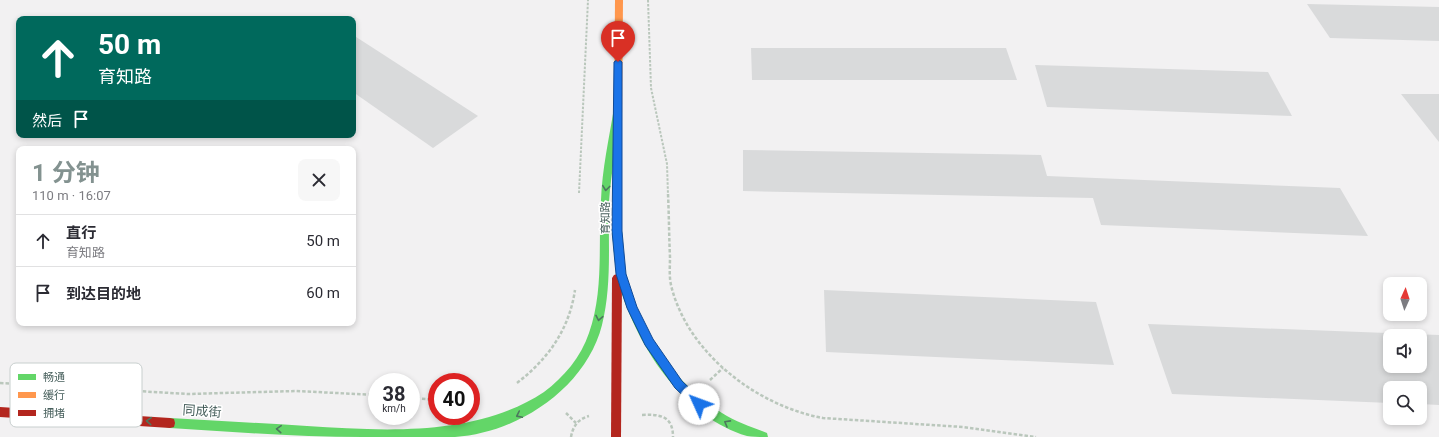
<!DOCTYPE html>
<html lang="zh">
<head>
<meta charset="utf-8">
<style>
	body { margin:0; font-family:Roboto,"Noto Sans SC",sans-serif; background:#f7f7f7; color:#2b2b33; height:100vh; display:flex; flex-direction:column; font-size:15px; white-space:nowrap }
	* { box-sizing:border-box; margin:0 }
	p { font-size:13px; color:#7c7c81 }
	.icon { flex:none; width:22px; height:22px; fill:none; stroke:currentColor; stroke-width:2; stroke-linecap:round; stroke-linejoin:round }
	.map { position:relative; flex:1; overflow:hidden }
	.side { position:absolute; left:16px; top:146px; width:340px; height:180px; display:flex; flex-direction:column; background:#fff; border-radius:8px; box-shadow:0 2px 6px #0003 }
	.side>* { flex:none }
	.top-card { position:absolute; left:16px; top:16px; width:340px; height:122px; border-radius:8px; box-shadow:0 2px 6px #0003; background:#00695c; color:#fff; overflow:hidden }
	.needle { width:26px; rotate:3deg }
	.buttons { position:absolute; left:1383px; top:277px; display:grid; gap:8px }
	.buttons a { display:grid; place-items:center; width:44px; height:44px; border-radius:8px; background:#fff; box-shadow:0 2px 6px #0003; font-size:20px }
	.speed { position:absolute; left:368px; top:373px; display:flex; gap:8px; font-size:20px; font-weight:700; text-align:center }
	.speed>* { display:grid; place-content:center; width:52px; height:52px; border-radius:50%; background:#fff; box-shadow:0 2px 6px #0003; line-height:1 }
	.speed small { font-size:10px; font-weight:400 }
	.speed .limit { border:6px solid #d22; background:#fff; color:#111 }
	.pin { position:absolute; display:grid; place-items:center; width:34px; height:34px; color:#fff; margin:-41px -17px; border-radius:50% 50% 50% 0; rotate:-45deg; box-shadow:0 0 4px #0007 }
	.pin .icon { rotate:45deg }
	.me { position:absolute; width:44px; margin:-22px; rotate:313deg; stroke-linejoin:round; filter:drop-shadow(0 0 3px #0008) }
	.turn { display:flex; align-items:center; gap:14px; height:84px; padding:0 16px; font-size:18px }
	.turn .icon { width:52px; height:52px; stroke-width:2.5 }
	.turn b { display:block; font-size:28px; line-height:34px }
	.then { display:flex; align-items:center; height:38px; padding:0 16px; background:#0003; gap:8px; font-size:15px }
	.round { display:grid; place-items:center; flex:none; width:42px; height:42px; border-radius:8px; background:#f7f7f7 }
	.head { display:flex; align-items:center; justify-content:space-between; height:68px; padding:0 16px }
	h1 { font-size:24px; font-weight:700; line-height:30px; color:#839290 }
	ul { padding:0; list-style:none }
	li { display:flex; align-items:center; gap:12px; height:52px; padding:0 16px; border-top:1px solid #e1e1e2 }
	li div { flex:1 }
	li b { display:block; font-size:15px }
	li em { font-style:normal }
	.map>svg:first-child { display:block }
	.building { fill:#d9dadb; fill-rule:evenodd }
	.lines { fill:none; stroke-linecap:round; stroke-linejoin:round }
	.path-far1 { stroke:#bac7bc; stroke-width:2; stroke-dasharray:2.5 1.5; stroke-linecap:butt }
	.path { stroke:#bac7bc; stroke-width:2.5; stroke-dasharray:3.5 2; stroke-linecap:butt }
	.fast { fill:#63d668; fill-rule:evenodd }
	.slow { fill:#ff974d; fill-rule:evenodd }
	.jam { fill:#b3261e; fill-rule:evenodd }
	.oneway { stroke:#4d775e }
	.route { fill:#1a73e8; stroke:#114b97 }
	.labels { text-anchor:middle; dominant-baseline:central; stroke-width:3; stroke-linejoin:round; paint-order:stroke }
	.street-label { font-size:11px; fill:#475f5c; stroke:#fff }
	.near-street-label { font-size:13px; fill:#475f5c; stroke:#fff }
	.key { fill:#fff; stroke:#c8cfce; stroke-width:1 }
	.key-label { font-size:11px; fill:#475f5c }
</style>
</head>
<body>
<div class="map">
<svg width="1439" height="437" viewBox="0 0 1439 437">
	<rect width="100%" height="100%" fill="#f2f1f2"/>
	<g class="building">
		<path d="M 1307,4 L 1439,7 L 1439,41 L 1330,38 Z"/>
		<path d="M 353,35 L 384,55 L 478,116 L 433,148 L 353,92 Z"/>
		<path d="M 751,48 L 1006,48 L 1017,80 L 752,80 Z"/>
		<path d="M 1035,65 L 1268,72 L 1292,116 L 1047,107 Z"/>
		<path d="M 1401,94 L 1439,94 L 1439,142 Z"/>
		<path d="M 743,150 L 1041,155 L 1047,176 L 1340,188 L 1368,236 L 1101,225 L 1093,198 L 743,191 Z"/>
		<path d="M 824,290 L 1096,302 L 1114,365 L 826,352 Z"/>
		<path d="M 1148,324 L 1439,335 L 1439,405 L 1420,404 L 1420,388 L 1390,388 L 1390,403 L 1172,394 ZM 1390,336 L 1420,336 L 1420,366 L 1390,366 Z"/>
	</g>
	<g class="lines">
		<g class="path-far1">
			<path d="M 648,0 L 651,88 L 667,164 L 668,195"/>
			<path d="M 579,193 L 588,0"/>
		</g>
		<g class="path">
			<path d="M 668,194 C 669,215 669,236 670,257 C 670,266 669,276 671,285 C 687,353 757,406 823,418 L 963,427 L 1036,437"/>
			<path d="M 710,380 L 723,368"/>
			<path d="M 0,383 L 188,394 L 296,391 L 377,395"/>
			<path d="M 517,383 C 548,359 569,330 575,290"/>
			<path d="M 411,398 L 437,400"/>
			<path d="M 471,401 L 478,400"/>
			<path d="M 566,413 L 576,423"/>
			<path d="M 642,415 C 660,414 673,416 673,437"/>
			<path d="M 571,437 C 573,426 578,419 589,416"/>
		</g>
		<g class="fast">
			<path d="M 618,105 L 622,108 C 618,139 611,170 609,202 C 608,243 612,285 602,325 C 586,388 518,433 455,437 C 424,437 394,437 363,437 C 299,437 234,432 170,428 L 166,427 L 165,423 L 166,419 L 170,418 C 216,421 262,423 307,426 C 386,431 476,437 544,392 C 564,377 581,357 589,333 C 604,291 598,244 601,200 C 602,169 609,139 614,108 Z"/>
			<path d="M 617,227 L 620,228 L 622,231 C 623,245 623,260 626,274 C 638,329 673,383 722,413 C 736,422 752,427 767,433 L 768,437 C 762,437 753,437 747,436 C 686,418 641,352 622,294 C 615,274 614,253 612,231 L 614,228 Z"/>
		</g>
		<path class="slow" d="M 615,0 L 623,0 L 622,124 L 618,127 L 614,124 Z"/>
		<g class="jam">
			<path d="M 617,274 L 620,275 L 622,278 L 621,437 L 611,437 L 612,278 L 614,275 Z"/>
			<path d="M 0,407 L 170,418 L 174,419 L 175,423 L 174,427 L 170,428 L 0,417 Z"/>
		</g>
	</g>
	<defs><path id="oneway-chevron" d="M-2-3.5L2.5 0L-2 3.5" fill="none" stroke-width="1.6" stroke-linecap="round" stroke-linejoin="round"/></defs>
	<g class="oneway">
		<use href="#oneway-chevron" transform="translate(606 188) rotate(97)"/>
		<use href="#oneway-chevron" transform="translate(599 318) rotate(101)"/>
		<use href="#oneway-chevron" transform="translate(519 415) rotate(154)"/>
		<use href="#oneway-chevron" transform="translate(149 421) rotate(-176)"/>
		<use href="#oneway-chevron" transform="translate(727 423) rotate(-151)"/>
		<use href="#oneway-chevron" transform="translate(279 429) rotate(-176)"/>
	</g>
	<path class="route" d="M 618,59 L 622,62 L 622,231 L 626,274 L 637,307 L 653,339 L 682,381 L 702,400 L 704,404 L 702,407 L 699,409 L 695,407 L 675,388 L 645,345 L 627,308 L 616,274 L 612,231 L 614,62 Z"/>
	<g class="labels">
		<g class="street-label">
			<text transform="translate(605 218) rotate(-90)">育知路</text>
		</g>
		<g class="near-street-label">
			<text transform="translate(202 411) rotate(4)">同成街</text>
		</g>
	</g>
	<rect x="10" y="363" width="132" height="64" rx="6" class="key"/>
	<rect x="18" y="374" width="18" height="6" fill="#63d668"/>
	<rect x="18" y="392" width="18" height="6" fill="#ff974d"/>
	<rect x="18" y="410" width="18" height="6" fill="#b3261e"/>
	<g class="key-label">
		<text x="43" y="381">畅通</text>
		<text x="43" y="399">缓行</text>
		<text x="43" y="417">拥堵</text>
	</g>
</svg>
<div class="buttons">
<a><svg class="needle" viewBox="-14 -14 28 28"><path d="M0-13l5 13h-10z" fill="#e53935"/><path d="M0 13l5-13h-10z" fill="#7c7c81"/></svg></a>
<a><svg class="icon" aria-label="sound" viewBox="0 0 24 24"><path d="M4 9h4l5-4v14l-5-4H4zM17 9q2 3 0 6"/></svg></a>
<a><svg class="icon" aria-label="search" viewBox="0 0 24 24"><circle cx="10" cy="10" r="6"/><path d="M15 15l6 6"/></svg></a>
</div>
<div class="speed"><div>38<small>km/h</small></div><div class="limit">40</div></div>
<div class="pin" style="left:618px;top:62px;background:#d93025"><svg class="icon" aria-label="arrive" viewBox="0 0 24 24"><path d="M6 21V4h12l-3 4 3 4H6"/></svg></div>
<svg class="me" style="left:699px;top:404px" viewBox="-20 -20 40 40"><circle r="19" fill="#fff"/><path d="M0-13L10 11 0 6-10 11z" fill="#1a73e8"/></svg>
<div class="top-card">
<div class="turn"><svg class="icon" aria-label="ahead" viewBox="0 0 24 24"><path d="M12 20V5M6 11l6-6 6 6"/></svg><div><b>50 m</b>育知路</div></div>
<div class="then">然后<svg class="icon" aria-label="arrive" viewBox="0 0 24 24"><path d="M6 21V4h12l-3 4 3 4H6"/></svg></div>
</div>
<section class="side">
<div class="head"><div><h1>1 分钟</h1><p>110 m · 16:07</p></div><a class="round"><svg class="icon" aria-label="close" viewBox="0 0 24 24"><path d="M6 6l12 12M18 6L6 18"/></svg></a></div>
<ul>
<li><svg class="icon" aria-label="ahead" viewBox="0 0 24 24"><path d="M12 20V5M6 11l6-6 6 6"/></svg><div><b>直行</b><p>育知路</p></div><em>50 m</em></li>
<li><svg class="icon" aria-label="arrive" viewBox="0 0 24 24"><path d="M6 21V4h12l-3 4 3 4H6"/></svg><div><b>到达目的地</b></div><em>60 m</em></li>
</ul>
</section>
</div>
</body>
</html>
